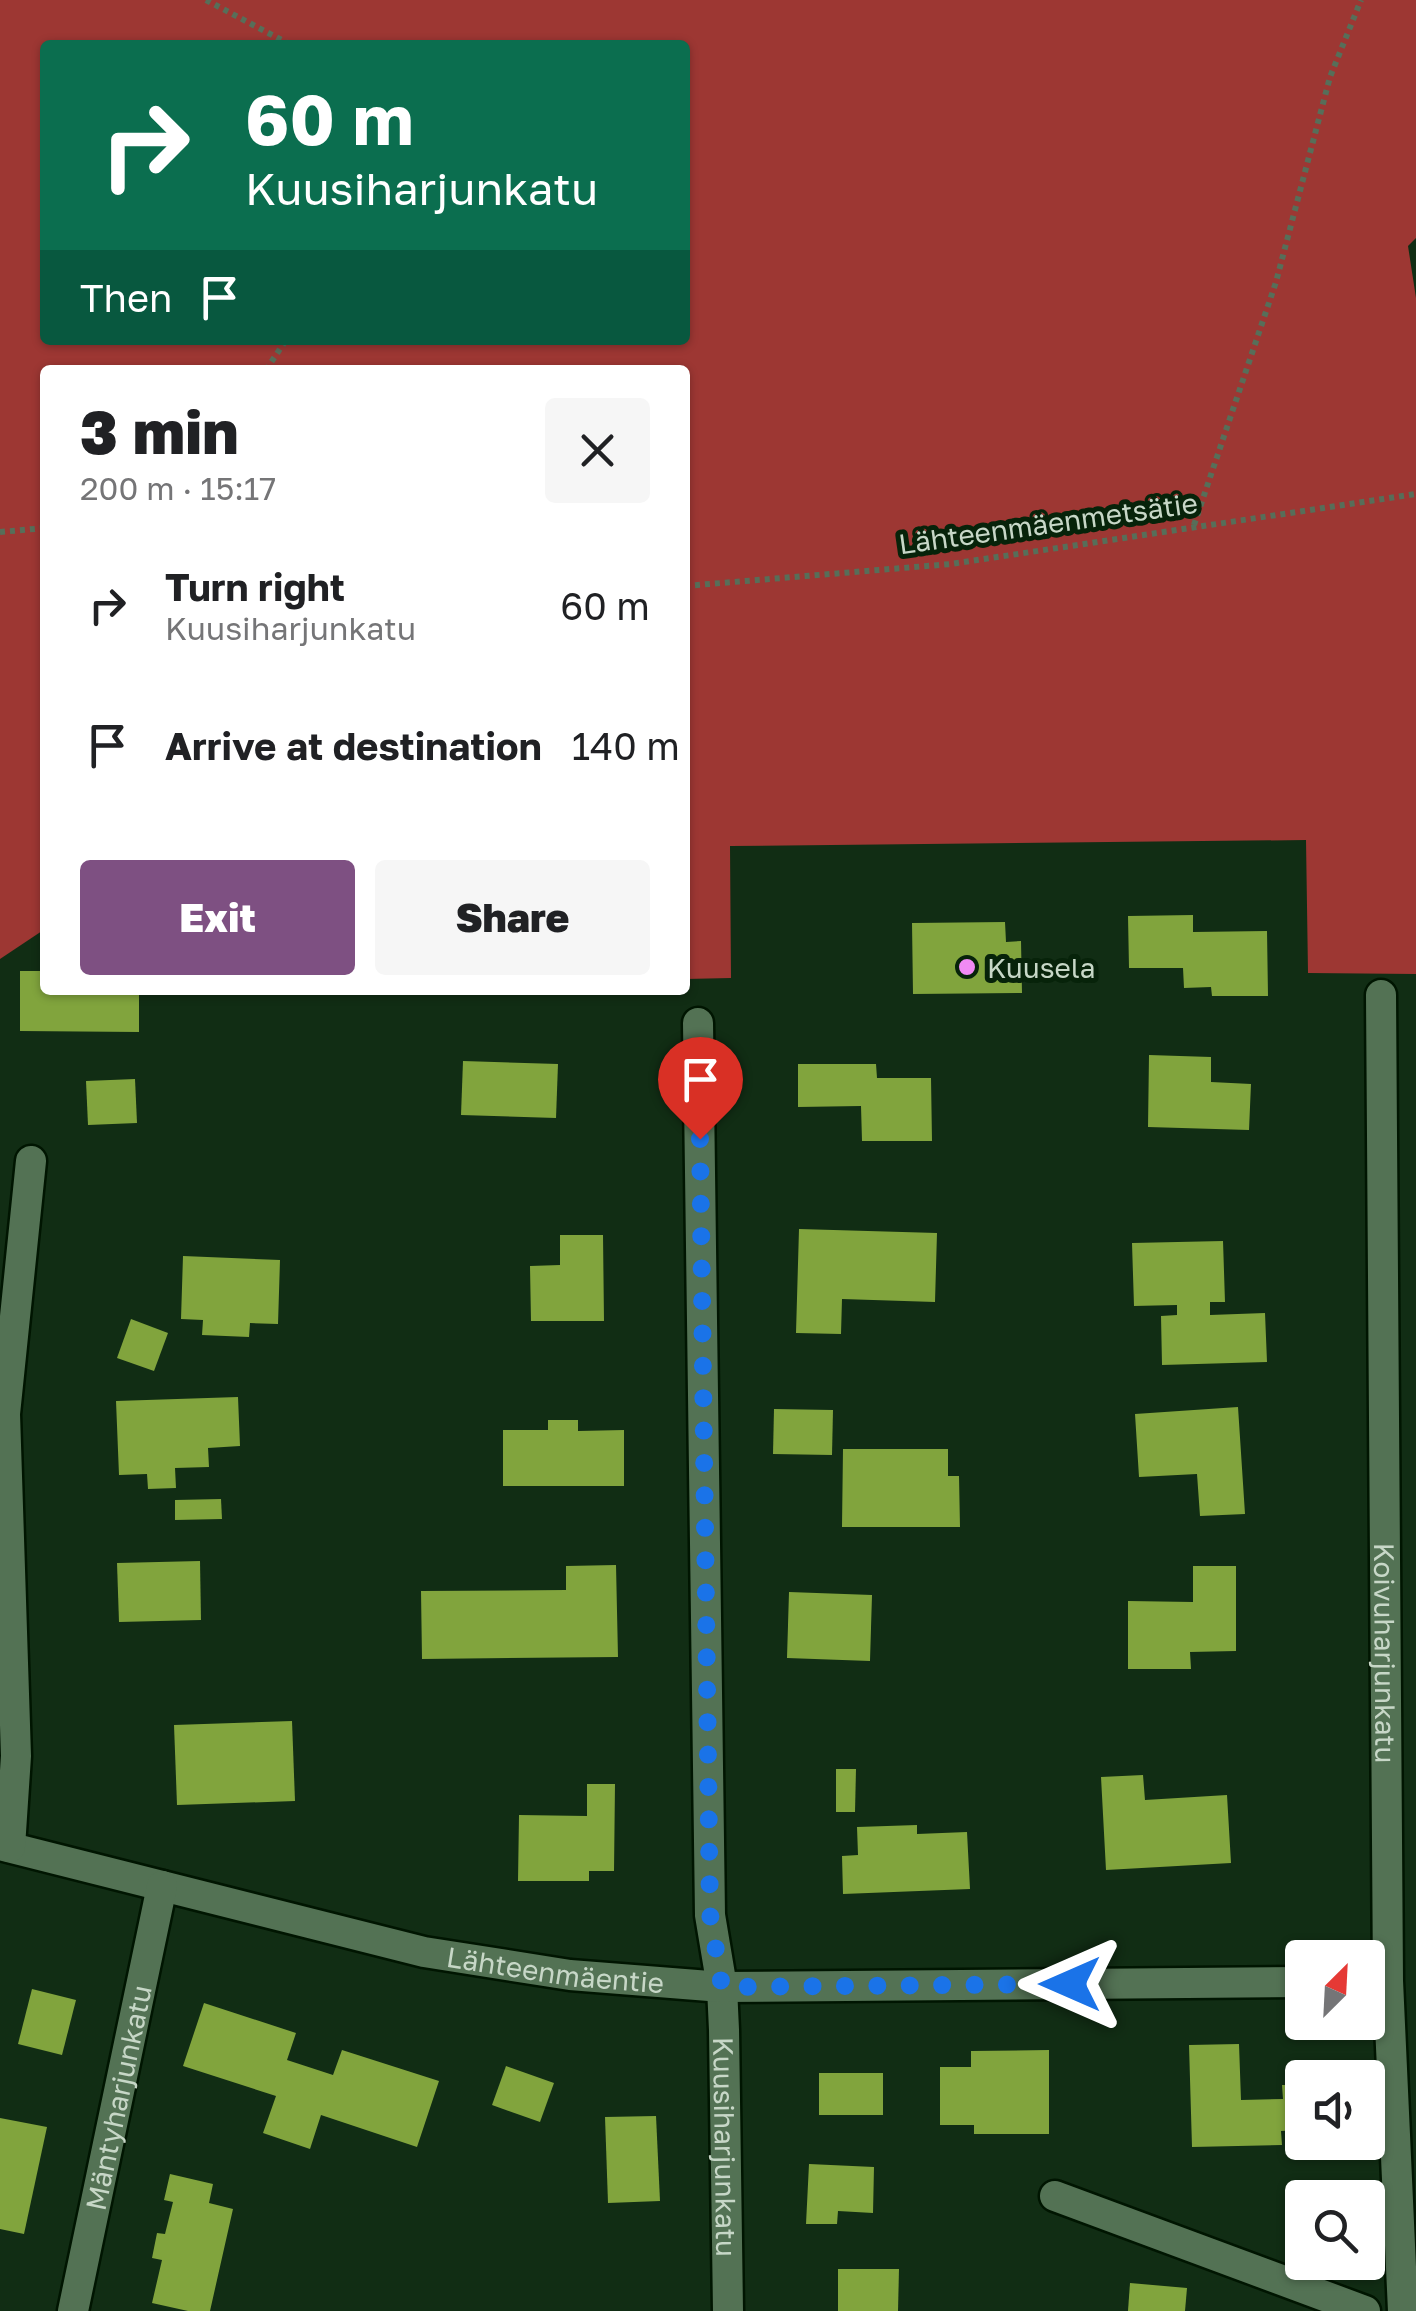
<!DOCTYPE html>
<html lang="en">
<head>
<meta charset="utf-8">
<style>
	body { margin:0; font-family:"Golos Text",sans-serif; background:#f6f6f6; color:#202124; height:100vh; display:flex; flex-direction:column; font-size:38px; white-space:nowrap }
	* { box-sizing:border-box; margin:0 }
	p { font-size:32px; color:#757577 }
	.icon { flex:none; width:55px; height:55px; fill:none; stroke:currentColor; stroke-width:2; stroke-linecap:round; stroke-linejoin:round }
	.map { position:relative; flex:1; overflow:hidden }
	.sheet { position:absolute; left:40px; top:365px; width:650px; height:630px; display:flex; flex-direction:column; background:#fff; border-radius:10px; box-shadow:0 2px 8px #0004 }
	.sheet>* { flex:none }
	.top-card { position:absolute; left:40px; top:40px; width:650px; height:305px; border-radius:10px; box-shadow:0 2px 8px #0004; background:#0b6e4f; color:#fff; overflow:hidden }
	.needle { width:65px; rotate:24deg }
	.tools { position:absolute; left:1285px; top:1940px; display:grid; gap:20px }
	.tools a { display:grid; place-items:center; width:100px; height:100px; border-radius:10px; background:#fff; box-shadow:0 2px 8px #0004; font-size:50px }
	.pin { position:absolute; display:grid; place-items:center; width:85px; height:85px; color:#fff; margin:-102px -42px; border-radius:50% 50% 50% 0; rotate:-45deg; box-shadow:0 0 10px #0007 }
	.pin .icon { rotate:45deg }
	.me { position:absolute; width:110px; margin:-55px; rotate:270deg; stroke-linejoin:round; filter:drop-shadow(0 0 8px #0008) }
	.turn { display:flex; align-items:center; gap:35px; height:210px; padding:0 40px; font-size:45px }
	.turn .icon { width:130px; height:130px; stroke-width:2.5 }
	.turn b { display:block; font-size:70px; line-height:85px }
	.then { display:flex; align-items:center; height:95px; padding:0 40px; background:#0003; gap:20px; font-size:38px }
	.round { display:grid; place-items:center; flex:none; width:105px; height:105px; border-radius:10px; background:#f6f6f6 }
	.summary { display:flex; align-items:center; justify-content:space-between; height:170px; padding:0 40px }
	h1 { font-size:60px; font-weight:800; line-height:75px }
	.button { display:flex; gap:20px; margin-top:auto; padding:20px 40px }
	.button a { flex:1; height:115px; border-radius:10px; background:#7e5082; color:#fff; font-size:40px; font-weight:800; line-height:115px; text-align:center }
	.button a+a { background:#f6f6f6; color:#202124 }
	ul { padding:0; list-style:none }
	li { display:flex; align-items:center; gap:30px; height:140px; padding:0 40px }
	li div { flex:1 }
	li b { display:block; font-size:38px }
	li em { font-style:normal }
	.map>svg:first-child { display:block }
	.forest { fill:#9d3733; fill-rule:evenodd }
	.building { fill:#81a43d }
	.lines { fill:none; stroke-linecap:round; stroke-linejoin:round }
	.street-casing { stroke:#001501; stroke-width:35 }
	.path { stroke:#576e59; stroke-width:6; stroke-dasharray:5 5; stroke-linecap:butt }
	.street { stroke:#537254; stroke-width:30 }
	.route { stroke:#1a73e8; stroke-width:18; stroke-dasharray:0 32.4 }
	.poi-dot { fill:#f18af4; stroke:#07230a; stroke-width:4 }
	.labels { text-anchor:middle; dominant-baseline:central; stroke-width:10; stroke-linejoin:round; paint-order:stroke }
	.street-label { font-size:28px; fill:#c7d7c7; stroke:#07230a }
	.poi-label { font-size:28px; fill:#c7d7c7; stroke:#07230a; text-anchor:start }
</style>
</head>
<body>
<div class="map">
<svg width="1416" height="2311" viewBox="0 0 1416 2311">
	<rect width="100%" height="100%" fill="#112d14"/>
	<path class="forest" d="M 0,0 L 1416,0 L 1416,238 L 1408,246 L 1416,298 L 1416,974 L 1308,973 L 1306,840 L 730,846 L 731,978 L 685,979 L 685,370 L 45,370 L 45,929 L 0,959 ZM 45,45 L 685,45 L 685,340 L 45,340 Z"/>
	<g class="building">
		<path d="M 1193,915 L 1193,932 L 1267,931 L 1268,996 L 1212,996 L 1211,987 L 1184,988 L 1183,968 L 1129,968 L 1128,916 Z"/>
		<path d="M 1005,922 L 1006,942 L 1021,941 L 1022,993 L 913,994 L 912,923 Z"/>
		<path d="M 20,971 L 45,971 L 45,990 L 139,990 L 139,1032 L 20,1031 Z"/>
		<path d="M 1149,1055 L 1211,1057 L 1211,1082 L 1251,1084 L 1249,1130 L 1148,1127 Z"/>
		<path d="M 463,1061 L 558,1064 L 556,1118 L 461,1115 Z"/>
		<path d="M 798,1064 L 876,1064 L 877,1078 L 931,1078 L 932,1141 L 862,1141 L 861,1106 L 798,1107 Z"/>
		<path d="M 135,1079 L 137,1123 L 88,1125 L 86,1081 Z"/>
		<path d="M 799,1229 L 937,1233 L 935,1302 L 842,1299 L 841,1334 L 796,1333 Z"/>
		<path d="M 560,1235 L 603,1235 L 604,1321 L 531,1321 L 530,1266 L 560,1265 Z"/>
		<path d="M 1223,1241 L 1225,1302 L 1210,1302 L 1210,1315 L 1265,1313 L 1267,1362 L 1162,1365 L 1161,1316 L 1177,1315 L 1177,1305 L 1134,1306 L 1132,1243 Z"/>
		<path d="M 183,1256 L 280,1260 L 278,1324 L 250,1323 L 249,1337 L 202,1335 L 203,1320 L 181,1319 Z"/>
		<path d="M 131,1319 L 168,1333 L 154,1371 L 117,1358 Z"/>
		<path d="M 238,1397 L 240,1446 L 208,1448 L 209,1467 L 175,1468 L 176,1488 L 148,1489 L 147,1474 L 119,1475 L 116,1401 Z"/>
		<path d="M 1238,1407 L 1245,1514 L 1200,1516 L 1197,1474 L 1139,1477 L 1135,1414 Z"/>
		<path d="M 774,1409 L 833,1410 L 832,1455 L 773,1454 Z"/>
		<path d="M 548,1420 L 578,1420 L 578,1431 L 624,1430 L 624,1486 L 503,1486 L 503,1430 L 548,1430 Z"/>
		<path d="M 843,1449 L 948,1449 L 948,1476 L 959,1476 L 960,1527 L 842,1527 Z"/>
		<path d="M 221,1499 L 222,1519 L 175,1520 L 175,1500 Z"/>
		<path d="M 200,1561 L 201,1620 L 119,1622 L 117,1563 Z"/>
		<path d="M 616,1565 L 618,1657 L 422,1659 L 421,1591 L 566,1590 L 566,1566 Z"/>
		<path d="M 1193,1566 L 1236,1566 L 1236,1651 L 1190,1652 L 1191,1669 L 1128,1669 L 1128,1601 L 1193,1602 Z"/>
		<path d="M 789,1592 L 872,1595 L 870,1661 L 787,1658 Z"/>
		<path d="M 292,1721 L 295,1801 L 177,1805 L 174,1725 Z"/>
		<path d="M 836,1769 L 856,1769 L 855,1812 L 836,1812 Z"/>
		<path d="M 1143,1775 L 1145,1800 L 1227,1795 L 1231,1863 L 1106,1870 L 1101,1777 Z"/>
		<path d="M 587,1784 L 615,1784 L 614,1871 L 589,1871 L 589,1881 L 518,1881 L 519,1815 L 587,1816 Z"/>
		<path d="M 917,1825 L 917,1834 L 967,1832 L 970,1889 L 843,1894 L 842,1856 L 858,1855 L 857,1827 Z"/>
		<path d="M 32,1989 L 76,2000 L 62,2055 L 18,2044 Z"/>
		<path d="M 204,2003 L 296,2033 L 287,2060 L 333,2075 L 342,2050 L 439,2081 L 417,2147 L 321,2115 L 310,2149 L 263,2133 L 276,2096 L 183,2066 Z"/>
		<path d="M 1239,2044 L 1241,2100 L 1283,2099 L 1282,2085 L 1302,2085 L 1302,2130 L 1281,2131 L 1282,2145 L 1192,2147 L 1189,2045 Z"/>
		<path d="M 1049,2050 L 1049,2134 L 974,2134 L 974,2125 L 940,2125 L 940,2067 L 971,2067 L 971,2051 Z"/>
		<path d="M 506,2066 L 554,2083 L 540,2122 L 492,2105 Z"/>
		<rect x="819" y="2073" width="64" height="42"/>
		<path d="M 656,2116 L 660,2201 L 608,2203 L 605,2117 Z"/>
		<path d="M 0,2118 L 47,2127 L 24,2234 L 0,2229 Z"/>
		<path d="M 809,2164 L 874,2167 L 873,2213 L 838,2211 L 837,2224 L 806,2224 Z"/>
		<path d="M 170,2174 L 213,2184 L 209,2203 L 233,2209 L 210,2311 L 188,2311 L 152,2303 L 162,2260 L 152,2258 L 157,2233 L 165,2234 L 173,2202 L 164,2200 Z"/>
		<path d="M 838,2269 L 899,2269 L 898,2311 L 838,2311 Z"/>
		<path d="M 1130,2283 L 1187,2288 L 1185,2311 L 1128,2311 Z"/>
	</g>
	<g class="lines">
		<g class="street-casing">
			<g id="street">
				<path id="s1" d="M 1381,995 L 1388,1981 L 1403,2311"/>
				<path id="s2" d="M 698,1023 L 710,1915 L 722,1987 L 724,2030 L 728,2311"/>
				<path id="s3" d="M 0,1845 L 424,1952 L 570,1975 L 722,1987 L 1302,1982"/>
				<path d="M 10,1847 L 16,1756 L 5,1414 L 31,1161"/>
				<path d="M 1055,2196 L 1365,2311"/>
				<path id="s4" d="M 73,2311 L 162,1886"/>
			</g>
		</g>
		<g class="path">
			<path d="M 206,0 L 291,45"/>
			<path d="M 266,370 L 286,340"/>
			<path d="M 1194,525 L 1276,282 L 1330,77 L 1361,0"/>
			<path d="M 0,532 L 45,528"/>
			<path d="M 685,586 L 951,564 L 1416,494"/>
			<path d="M 1322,1955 L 1355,1955"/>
		</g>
		<use href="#street" class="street"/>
	</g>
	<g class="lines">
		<path class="route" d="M 700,1139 L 710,1914 L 722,1987 L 1070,1984"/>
	</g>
	<circle class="poi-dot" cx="967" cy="967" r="10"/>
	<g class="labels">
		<g class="street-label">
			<text transform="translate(1048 523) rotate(-8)">Lähteenmäenmetsätie</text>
			<text stroke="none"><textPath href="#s1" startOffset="658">Koivuharjunkatu</textPath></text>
			<text stroke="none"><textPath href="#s3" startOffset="570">Lähteenmäentie</textPath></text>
			<text stroke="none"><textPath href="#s4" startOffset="218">Mäntyharjunkatu</textPath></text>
			<text stroke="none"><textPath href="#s2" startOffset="1125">Kuusiharjunkatu</textPath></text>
		</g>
		<g class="poi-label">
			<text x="987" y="967">Kuusela</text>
		</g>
	</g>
</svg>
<div class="tools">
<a><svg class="needle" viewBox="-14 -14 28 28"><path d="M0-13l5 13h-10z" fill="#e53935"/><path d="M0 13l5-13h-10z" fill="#757577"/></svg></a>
<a><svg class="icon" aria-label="sound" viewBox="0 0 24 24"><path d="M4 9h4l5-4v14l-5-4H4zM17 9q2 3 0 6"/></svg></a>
<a><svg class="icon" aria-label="search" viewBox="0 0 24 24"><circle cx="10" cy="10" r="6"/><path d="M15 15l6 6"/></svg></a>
</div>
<div class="pin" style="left:700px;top:1139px;background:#d93025"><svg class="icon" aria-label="arrive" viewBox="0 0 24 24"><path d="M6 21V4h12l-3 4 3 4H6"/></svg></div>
<svg class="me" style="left:1070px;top:1984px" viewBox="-20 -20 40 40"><path d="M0-17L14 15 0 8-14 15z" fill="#1a73e8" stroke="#fff" stroke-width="4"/></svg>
<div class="top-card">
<div class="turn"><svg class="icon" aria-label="right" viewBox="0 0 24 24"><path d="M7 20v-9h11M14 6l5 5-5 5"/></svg><div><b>60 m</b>Kuusiharjunkatu</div></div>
<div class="then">Then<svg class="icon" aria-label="arrive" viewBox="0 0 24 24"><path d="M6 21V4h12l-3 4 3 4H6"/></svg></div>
</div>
<section class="sheet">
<div class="summary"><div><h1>3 min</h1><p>200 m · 15:17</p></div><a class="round"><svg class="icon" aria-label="close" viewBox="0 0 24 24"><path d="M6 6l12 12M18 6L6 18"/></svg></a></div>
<ul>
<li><svg class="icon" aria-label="right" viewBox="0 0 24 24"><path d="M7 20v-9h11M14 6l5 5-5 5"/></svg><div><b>Turn right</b><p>Kuusiharjunkatu</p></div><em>60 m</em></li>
<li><svg class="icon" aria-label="arrive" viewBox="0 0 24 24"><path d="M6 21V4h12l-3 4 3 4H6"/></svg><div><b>Arrive at destination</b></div><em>140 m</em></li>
</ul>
<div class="button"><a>Exit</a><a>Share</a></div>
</section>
</div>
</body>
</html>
